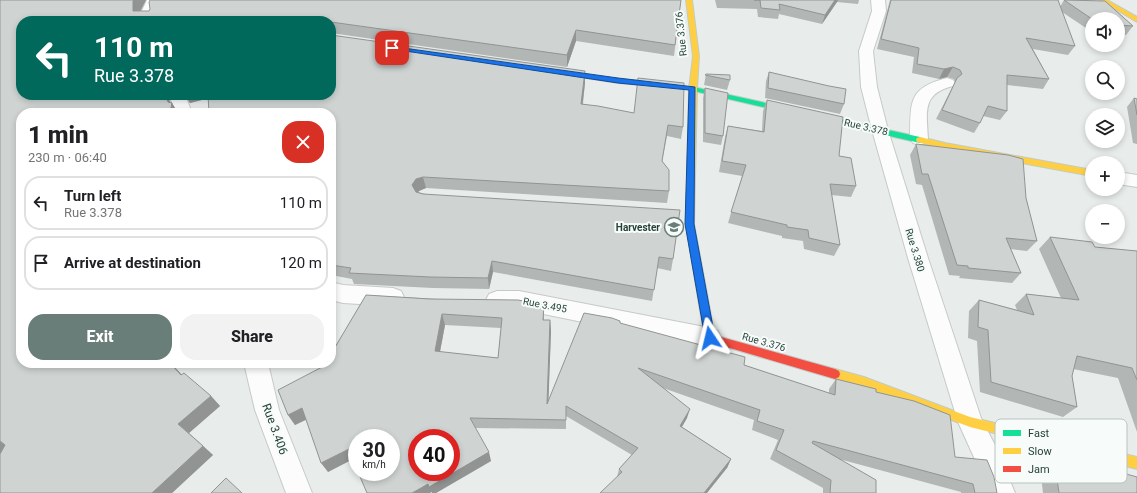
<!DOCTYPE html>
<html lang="en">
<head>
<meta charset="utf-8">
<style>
	body { margin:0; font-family:Roboto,sans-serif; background:#f2f2f2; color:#202124; height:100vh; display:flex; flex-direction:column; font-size:15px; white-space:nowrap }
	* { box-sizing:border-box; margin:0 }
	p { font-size:13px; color:#757577 }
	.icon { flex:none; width:22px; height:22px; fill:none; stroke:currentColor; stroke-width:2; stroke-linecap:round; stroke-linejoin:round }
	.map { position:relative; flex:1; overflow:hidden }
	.drawer { position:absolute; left:16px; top:108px; width:320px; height:260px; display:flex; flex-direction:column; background:#fff; border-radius:16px; box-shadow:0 2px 6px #0003 }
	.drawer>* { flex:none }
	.hud { position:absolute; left:16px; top:16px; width:320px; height:84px; border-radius:16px; box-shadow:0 2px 6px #0003; background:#00695c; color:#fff; overflow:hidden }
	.fabs { position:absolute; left:1085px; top:12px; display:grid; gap:8px }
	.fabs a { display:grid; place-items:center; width:40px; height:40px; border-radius:50%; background:#fff; box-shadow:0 2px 6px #0003; font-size:20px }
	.speed { position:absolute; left:348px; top:429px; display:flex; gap:8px; font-size:20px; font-weight:700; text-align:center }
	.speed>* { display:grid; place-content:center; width:52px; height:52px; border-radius:50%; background:#fff; box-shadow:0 2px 6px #0003; line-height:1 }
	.speed small { font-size:10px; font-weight:400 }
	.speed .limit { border:6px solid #d22; background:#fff; color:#111 }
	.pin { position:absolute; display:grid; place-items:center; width:34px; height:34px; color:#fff; margin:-17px; border-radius:8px; box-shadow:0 2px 6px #0006 }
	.me { position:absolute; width:44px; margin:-22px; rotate:350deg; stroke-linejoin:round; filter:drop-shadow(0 0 3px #0008) }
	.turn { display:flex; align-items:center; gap:14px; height:84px; padding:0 12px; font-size:18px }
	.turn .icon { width:52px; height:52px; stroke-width:2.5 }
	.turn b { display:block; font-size:28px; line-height:34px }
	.round { display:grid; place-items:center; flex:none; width:42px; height:42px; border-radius:16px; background:#f2f2f2 }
	.summary { display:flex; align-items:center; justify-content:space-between; height:68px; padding:0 12px }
	h1 { font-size:24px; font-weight:800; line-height:30px }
	.action { display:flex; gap:8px; margin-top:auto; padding:8px 12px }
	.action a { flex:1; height:46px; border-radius:16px; background:#697e78; color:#fff; font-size:16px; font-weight:800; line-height:46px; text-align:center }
	.action a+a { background:#f2f2f2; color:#202124 }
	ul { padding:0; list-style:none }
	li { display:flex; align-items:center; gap:12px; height:54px; margin:0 8px 6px; padding:0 4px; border:2px solid #e0e0e0; border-radius:16px }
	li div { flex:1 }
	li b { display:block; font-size:15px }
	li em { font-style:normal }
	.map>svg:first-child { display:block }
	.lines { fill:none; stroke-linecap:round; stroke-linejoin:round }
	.street-casing { stroke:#c5cac8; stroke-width:2 }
	.fast-casing { stroke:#c3cbc8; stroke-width:2 }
	.slow-casing { stroke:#c3cbc8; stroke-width:2 }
	.jam-casing { stroke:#c3cbc8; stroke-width:2 }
	.street { fill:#fcfcfc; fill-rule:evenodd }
	.fast { fill:#16e098; fill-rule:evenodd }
	.slow { fill:#ffcf43; fill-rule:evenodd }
	.jam { fill:#f24e42; fill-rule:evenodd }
	.wall { fill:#b2b6b5; fill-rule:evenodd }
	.shaded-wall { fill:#919493 }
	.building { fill:#cfd4d2; stroke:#919493; fill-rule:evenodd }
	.route { fill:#1a73e8; stroke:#114b97 }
	.labels { text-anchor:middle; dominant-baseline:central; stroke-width:4; stroke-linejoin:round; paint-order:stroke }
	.street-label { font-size:10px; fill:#24423a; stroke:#f7fbf9 }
	.poi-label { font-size:10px; font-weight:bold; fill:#24423a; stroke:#f7fbf9; text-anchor:end }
	.near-street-label { font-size:12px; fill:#24423a; stroke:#f7fbf9 }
	.key { fill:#f7fbf9; stroke:#b8c4c0; stroke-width:1 }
	.key-label { font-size:11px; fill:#24423a }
</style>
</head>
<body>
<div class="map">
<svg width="1137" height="493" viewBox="0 0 1137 493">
	<rect width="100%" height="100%" fill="#e8edeb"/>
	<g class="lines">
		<g class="street-casing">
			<g id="street">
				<path d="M 147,0 L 161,0 L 154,13 L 155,21 L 141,21 L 141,13 Z"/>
				<path d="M 871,0 L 885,0 L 886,11 L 873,51 L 877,87 L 888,130 L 928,258 L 981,418 L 997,449 L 1015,493 L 989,493 L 977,464 L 958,422 L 908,258 L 872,130 L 861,87 L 859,51 L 872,11 Z"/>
				<path d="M 947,78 L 953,80 L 955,83 L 953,86 C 921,94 927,112 928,139 L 925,143 L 919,145 L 913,143 L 910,139 C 911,103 907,88 947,78 Z"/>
				<path d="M 169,95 L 185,95 L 192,113 L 176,113 Z"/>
				<path d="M 1118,172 L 1137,175 L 1137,187 L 1118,184 Z"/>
				<path d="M 331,282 L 343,285 L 393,288 L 401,291 L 404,297 L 401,303 L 393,306 L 343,303 L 331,300 Z"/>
				<path d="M 497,291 L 519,291 L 710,328 L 718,331 L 721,338 L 718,345 L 710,348 L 519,309 L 497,309 L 489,306 L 486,300 L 489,294 Z"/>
				<path d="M 244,363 L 268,363 L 279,410 L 312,493 L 286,493 L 255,410 Z"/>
			</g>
		</g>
		<g class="fast-casing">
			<path id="fast" d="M 695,88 L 698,88 L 920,137 L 924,140 L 920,143 L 698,92 L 694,90 Z"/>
		</g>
		<g class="slow-casing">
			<g id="slow">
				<path d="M 686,0 L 692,0 L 699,56 L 697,89 L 694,224 L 710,310 L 708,313 L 705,314 L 702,313 L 700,310 L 686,224 L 689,89 L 693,56 Z"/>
				<path d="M 1100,0 L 1107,0 L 1137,17 L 1137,22 Z"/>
				<path d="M 920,137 L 945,143 L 1092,170 L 1092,176 L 945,149 L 917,142 L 916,140 L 917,138 Z"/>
				<path d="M 835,369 L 864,377 L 970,417 L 1137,457 L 1137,469 L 970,427 L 864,387 L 831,377 L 830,374 L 831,371 Z"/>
			</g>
		</g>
		<g class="jam-casing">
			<g id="jam">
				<path d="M 555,70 L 618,79 L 666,83 L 670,85 L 666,87 L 618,83 L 553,73 L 552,72 Z"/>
				<path d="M 705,306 L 708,307 L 710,310 L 714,335 L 835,369 L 839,371 L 840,374 L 839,377 L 835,379 L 706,341 L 700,310 L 702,307 Z"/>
			</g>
		</g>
		<use href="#street" class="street"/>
		<use href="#fast" class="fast"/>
		<use href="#slow" class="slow"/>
		<use href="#jam" class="jam"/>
	</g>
	<g class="wall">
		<path d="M 0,0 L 146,0 L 140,11 L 149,11 L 681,0 L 674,56 L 576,41 L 567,67 L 331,33 L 331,21 L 21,21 L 168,96 L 170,102 L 172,103 L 178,113 L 21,113 L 21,363 L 171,363 L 182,375 L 211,396 L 220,406 L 189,433 L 213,455 L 172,493 L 0,493 Z"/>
		<path d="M 715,0 L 859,0 L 858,4 L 837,2 L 822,24 L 779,14 L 778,19 L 758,17 L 757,9 L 717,8 Z"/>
		<path d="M 890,0 L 1058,0 L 1060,7 L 1064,0 L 1105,1 L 1133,26 L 1126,35 L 1118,35 L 1118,19 L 1092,19 L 1092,32 L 1062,12 L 1075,46 L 1068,55 L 1033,49 L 1049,79 L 1043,89 L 1007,85 L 1007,111 L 1000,120 L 983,116 L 980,123 L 974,133 L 936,119 L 955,82 L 954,79 L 947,77 L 939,79 L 912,73 L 914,57 L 877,49 Z"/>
		<path d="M 585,71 L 585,83 L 583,104 L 683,127 L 681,139 L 667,136 L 662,162 L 669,191 L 667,203 L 426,188 L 419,191 L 418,192 L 673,259 L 671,271 L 657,268 L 652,301 L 493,272 L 489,289 L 433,288 L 354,284 L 352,279 L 331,275 L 331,113 L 208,98 L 190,103 L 185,95 Z"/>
		<path d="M 769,72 L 844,104 L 840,114 L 765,98 L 766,81 Z"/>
		<path d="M 706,74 L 730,80 L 727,90 L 704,85 Z"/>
		<path d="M 705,88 L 723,136 L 721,145 L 703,142 L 703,98 Z"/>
		<path d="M 1134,98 L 1137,99 L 1137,144 L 1133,143 L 1127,107 Z"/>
		<path d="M 767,100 L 839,156 L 856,186 L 851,197 L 831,195 L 840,245 L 834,256 L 804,249 L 803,241 L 782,238 L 782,236 L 728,223 L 742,176 L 719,172 L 725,137 L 728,126 L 762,131 L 763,111 Z"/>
		<path d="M 916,144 L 1026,198 L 1037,241 L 1027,251 L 1011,249 L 1021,273 L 1012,283 L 959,278 L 960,276 L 949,275 L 922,185 L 916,184 L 910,155 Z"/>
		<path d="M 1050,237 L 1095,247 L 1137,251 L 1137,432 L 1118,378 L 1073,369 L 1072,376 L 1077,407 L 1063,417 L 980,392 L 977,341 L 968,338 L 969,311 L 979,300 L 1017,310 L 1015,305 L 1026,294 L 1061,298 L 1039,249 Z"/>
		<path d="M 366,295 L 544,305 L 544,320 L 550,320 L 551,331 L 548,402 L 620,324 L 829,393 L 829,389 L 836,379 L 876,392 L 997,493 L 961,493 L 961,492 L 839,459 L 876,493 L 823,493 L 823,488 L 770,459 L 778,440 L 752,430 L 754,420 L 663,388 L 687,418 L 682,427 L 731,459 L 727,468 L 617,477 L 619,469 L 632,455 L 566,416 L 566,429 L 475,428 L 491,461 L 436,493 L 432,493 L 432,492 L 353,459 L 328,472 L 306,420 L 295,425 L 288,415 L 324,366 ZM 445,325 L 501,328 L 498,358 L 440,352 Z"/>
		<path d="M 1054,458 L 1101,467 L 1137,493 L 1043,493 L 1040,467 Z"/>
	</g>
	<g class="shaded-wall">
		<path d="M 134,0 L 146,0 L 140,12 L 133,11 L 133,1 Z"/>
		<path d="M 835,0 L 838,0 L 837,2 L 822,24 L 825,15 Z"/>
		<path d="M 576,30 L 576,41 L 567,67 L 567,55 Z"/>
		<path d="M 953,67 L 947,77 L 939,79 L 944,69 Z"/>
		<path d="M 585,71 L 585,83 L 581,116 L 581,104 Z"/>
		<path d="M 165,95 L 168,95 L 168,96 L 171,105 L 172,103 L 178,113 L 170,113 L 168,102 Z"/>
		<path d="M 185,95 L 213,95 L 214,97 L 190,103 Z"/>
		<path d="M 423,177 L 426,188 L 419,191 L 416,196 L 412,185 L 416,179 Z"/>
		<path d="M 492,261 L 493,272 L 489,289 L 488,278 Z"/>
		<path d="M 442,314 L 445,325 L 438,362 L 435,351 Z"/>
		<path d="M 550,320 L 551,331 L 548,414 L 547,404 Z"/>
		<path d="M 170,363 L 171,363 L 191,385 L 181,375 Z"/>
		<path d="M 211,396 L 220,406 L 189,433 L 178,424 Z"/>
		<path d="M 302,408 L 309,418 L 295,425 L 288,415 Z"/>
		<path d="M 690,409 L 687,418 L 677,435 L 680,426 Z"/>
		<path d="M 0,441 L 14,449 L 0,465 Z"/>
		<path d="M 203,446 L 213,455 L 172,493 L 152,493 Z"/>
		<path d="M 349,449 L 355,458 L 328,472 L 321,463 Z"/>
		<path d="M 489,452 L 491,461 L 436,493 L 432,493 L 432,492 L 430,493 L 412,493 L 428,484 Z"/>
		<path d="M 731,459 L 727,468 L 707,493 L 704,493 Z"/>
	</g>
	<g class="building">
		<path d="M 0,0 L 134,0 L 133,1 L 133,11 L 149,11 L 150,9 L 149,2 L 150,0 L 681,0 L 675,45 L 576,30 L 567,55 L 331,22 L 331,21 L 21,21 L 21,95 L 165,95 L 168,102 L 172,103 L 170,113 L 21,113 L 21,363 L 170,363 L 181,375 L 184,373 L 211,396 L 178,424 L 203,446 L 152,493 L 0,493 L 0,454 L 5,445 L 0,441 Z"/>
		<path d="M 754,0 L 835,0 L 825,15 L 779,4 L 780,10 L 761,8 L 760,0 Z"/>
		<path d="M 891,0 L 1058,0 L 1075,46 L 1026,38 L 1049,79 L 1007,75 L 1007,111 L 988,106 L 980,123 L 942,110 L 957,78 L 962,74 L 960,70 L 953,67 L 944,69 L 917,64 L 919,48 L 881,39 Z"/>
		<path d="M 1064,0 L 1105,1 L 1133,26 L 1118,25 L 1118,19 L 1092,19 Z"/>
		<path d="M 331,35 L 585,71 L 581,104 L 598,106 L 634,113 L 638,78 L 684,83 L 683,127 L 668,125 L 662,161 L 669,170 L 669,191 L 423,177 L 416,179 L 412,185 L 416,192 L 423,194 L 680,210 L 673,259 L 659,257 L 654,290 L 492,261 L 488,278 L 430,277 L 349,273 L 351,268 L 331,265 L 331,113 L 209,113 L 208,95 L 331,95 Z"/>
		<path d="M 769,72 L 829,86 L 846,89 L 844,104 L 768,88 Z"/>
		<path d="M 706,74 L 730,75 L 730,80 L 705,75 Z"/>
		<path d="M 705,88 L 728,93 L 723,136 L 705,133 Z"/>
		<path d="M 1134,98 L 1137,99 L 1137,115 Z"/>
		<path d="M 767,100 L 843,117 L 839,156 L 851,158 L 856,186 L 830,184 L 840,245 L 809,238 L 808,230 L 787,227 L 787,225 L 731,212 L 746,165 L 722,161 L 728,126 L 764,132 Z"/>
		<path d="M 916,144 L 1008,155 L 1023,159 L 1026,198 L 1037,241 L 1006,238 L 1021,273 L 968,268 L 968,266 L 957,265 L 928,174 L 922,174 Z"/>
		<path d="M 1050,237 L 1092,242 L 1095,247 L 1137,251 L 1137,380 L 1132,368 L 1077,356 L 1072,376 L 1077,407 L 991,382 L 988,330 L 978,327 L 979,300 L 1034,315 L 1026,294 L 1079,300 Z"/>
		<path d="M 366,295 L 430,299 L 518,300 L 544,305 L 543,320 L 550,320 L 547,404 L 584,313 L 612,318 L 620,321 L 620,323 L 745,357 L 744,365 L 835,395 L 836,379 L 876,389 L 876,392 L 914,401 L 950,415 L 955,457 L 987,460 L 994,477 L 997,493 L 975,493 L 973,484 L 813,441 L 812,443 L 876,480 L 876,493 L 830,493 L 831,480 L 776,450 L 784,430 L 757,421 L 760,410 L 638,368 L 690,409 L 680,426 L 731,459 L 704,493 L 600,493 L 622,472 L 619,469 L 638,448 L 566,406 L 566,420 L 470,418 L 489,452 L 429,487 L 428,484 L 412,493 L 367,493 L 358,472 L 391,472 L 391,438 L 357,438 L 357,469 L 349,449 L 321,463 L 302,408 L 288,415 L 278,390 L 324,366 L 326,363 L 331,363 L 331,354 ZM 442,314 L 502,318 L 498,358 L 435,351 ZM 417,438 L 451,438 L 451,472 L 417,472 Z"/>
		<path d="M 1065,453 L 1100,462 L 1101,467 L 1137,477 L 1137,493 L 1059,493 L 1054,458 Z"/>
		<path d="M 226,478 L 242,493 L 211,493 Z"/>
	</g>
	<path class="route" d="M 389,46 L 618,78 L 695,87 L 694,224 L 715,338 L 713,341 L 710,342 L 706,341 L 705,338 L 685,224 L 689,90 L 618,83 L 392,49 L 388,48 Z"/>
	<defs>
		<g id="school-ring" transform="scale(1)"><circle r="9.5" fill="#f7fbf9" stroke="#697e78" stroke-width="1.5"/><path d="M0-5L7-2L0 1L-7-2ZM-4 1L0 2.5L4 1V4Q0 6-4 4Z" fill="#697e78"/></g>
	</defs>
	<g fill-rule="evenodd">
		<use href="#school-ring" x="674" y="227"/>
	</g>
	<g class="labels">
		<g class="street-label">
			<text transform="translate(681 34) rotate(-96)">Rue 3.376</text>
			<text transform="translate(866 127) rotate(13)">Rue 3.378</text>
			<text transform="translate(915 250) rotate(73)">Rue 3.380</text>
			<text transform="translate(545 305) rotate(11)">Rue 3.495</text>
			<text transform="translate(764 342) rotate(16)">Rue 3.376</text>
		</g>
		<g class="poi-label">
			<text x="660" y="227">Harvester</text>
		</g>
		<g class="near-street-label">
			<text transform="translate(275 429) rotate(70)">Rue 3.406</text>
		</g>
	</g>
	<rect x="995" y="419" width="132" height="64" rx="6" class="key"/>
	<rect x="1003" y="430" width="18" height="6" fill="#16e098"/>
	<rect x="1003" y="448" width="18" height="6" fill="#ffcf43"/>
	<rect x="1003" y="466" width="18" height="6" fill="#f24e42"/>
	<g class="key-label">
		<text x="1028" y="437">Fast</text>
		<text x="1028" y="455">Slow</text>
		<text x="1028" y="473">Jam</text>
	</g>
</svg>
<div class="fabs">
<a><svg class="icon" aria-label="sound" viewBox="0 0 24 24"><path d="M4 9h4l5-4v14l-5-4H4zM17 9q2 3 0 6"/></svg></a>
<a><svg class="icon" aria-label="search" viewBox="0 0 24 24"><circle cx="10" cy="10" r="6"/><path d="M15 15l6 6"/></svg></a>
<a><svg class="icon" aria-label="layers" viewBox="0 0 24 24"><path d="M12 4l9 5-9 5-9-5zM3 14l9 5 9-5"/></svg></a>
<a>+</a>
<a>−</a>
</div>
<div class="speed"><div>30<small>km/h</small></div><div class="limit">40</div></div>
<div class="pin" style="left:392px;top:48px;background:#d93025"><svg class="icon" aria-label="arrive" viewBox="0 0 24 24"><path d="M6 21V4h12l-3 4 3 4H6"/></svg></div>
<svg class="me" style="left:710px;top:338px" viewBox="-20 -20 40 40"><path d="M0-17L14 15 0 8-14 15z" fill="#1a73e8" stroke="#fff" stroke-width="4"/></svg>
<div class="hud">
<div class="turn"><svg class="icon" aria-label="left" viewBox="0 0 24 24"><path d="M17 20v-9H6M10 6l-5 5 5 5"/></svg><div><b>110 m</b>Rue 3.378</div></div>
</div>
<section class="drawer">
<div class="summary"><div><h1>1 min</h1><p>230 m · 06:40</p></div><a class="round" style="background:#d93025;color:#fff"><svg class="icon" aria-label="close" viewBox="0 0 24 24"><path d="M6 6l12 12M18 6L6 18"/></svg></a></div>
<ul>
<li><svg class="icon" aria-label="left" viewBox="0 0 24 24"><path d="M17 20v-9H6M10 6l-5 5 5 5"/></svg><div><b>Turn left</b><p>Rue 3.378</p></div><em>110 m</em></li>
<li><svg class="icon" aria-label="arrive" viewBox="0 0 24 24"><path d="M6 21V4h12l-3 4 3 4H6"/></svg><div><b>Arrive at destination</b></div><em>120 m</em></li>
</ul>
<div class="action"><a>Exit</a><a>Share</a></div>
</section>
</div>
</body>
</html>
